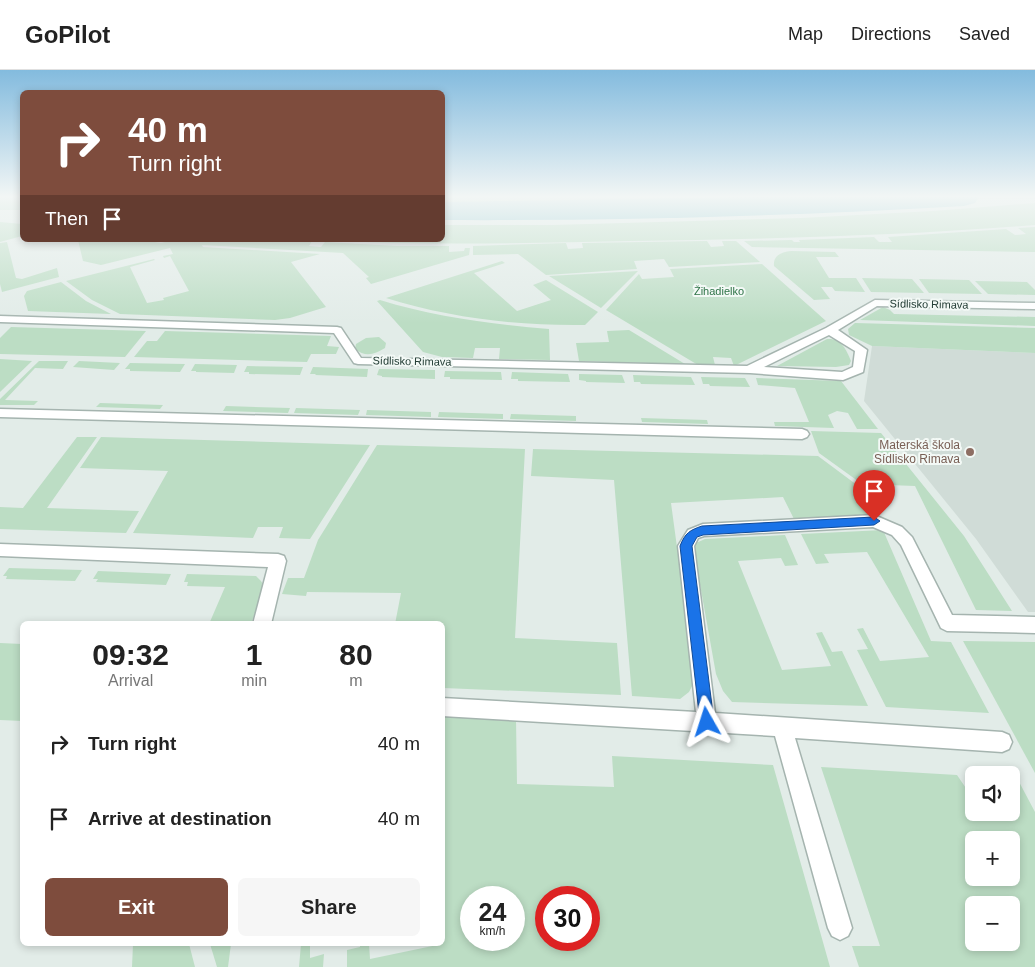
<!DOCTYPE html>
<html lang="en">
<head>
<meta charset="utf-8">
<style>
	body { margin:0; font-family:Helvetica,sans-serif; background:#f6f6f6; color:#222; height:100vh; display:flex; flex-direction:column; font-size:19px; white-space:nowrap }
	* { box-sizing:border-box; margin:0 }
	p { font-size:16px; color:#767676 }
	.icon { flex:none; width:28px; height:28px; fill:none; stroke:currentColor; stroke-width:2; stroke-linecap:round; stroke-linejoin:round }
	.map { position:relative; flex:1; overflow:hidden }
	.details { position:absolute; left:20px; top:551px; width:425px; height:325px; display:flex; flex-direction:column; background:#fff; border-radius:8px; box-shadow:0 2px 8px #0003 }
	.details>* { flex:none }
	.top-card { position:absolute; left:20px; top:20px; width:425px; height:152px; border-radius:8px; box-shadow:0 2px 8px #0003; background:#7e4c3d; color:#fff; overflow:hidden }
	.buttons { position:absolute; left:965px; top:696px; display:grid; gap:10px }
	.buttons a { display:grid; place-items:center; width:55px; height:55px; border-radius:8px; background:#fff; box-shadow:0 2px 8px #0003; font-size:25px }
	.speed { position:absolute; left:460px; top:816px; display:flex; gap:10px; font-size:25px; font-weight:700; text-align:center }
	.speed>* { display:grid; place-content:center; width:65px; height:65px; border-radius:50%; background:#fff; box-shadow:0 2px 8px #0003; line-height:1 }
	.speed small { font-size:12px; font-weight:400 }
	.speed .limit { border:8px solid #d22; background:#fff; color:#111 }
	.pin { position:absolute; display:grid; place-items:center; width:42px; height:42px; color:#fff; margin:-51px -21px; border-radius:50% 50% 50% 0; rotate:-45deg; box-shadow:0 0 5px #0007 }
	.pin .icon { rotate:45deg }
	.me { position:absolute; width:55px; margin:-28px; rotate:354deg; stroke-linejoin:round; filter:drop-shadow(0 0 4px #0008) }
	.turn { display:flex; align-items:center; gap:18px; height:105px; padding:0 25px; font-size:22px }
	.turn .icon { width:65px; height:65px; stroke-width:2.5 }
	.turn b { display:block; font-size:35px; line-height:42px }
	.then { display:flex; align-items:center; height:48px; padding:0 25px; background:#0003; gap:10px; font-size:19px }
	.eta { display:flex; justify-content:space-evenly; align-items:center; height:85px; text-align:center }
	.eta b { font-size:30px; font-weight:600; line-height:35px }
	.cta { display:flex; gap:10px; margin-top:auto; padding:10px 25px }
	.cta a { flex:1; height:58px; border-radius:8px; background:#7e4c3d; color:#fff; font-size:20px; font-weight:600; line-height:58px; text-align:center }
	.cta a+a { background:#f6f6f6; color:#222 }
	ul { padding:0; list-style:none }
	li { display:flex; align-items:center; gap:15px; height:75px; padding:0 25px }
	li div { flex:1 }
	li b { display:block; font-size:19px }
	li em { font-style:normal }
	header { display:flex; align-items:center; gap:30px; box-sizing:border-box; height:70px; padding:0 25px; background:#fff; border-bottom:1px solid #e0e0e0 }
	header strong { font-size:24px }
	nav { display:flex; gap:28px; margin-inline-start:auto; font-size:18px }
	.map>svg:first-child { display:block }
	.built { fill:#d0dcd7 }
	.green { fill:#bcddc4; fill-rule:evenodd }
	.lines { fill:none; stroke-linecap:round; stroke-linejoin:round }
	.river { fill:#8bc6d0; fill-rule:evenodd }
	.street-casing { stroke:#a5b4af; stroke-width:3 }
	.street { fill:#fff; fill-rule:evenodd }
	.route { fill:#1a73e8; stroke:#114b97 }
	.education-dot { fill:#8d6e63; stroke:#f3f9f6; stroke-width:2 }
	.labels { text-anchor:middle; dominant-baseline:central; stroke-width:4; stroke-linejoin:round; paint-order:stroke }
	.far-park-label { font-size:11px; fill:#2e7347; stroke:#f3f9f6 }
	.far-street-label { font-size:11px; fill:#233d35; stroke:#f3f9f6 }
	.education-label { font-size:12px; fill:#785e54; stroke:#f3f9f6; text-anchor:end }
</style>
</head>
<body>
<header>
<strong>GoPilot</strong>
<nav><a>Map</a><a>Directions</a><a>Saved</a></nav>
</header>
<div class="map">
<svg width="1035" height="897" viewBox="0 0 1035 897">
	<rect width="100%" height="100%" fill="#e2ece8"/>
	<path class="built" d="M 872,276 L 1035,283 L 1035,542 L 1028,542 L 976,469 L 864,331 Z"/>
	<g class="green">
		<rect x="0" y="127" width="22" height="13"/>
		<path d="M 443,127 L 811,127 L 528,133 L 443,132 Z"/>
		<path d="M 1035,133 L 1035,155 C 900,166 765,169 630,171 C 528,173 425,176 323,170 L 442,170 L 443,155 L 553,155 L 801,148 L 933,141 Z"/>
		<path d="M 0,152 L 22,154 L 22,166 L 0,172 Z"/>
		<path d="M 1035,157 L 1035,182 L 752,177 L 744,171 L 792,170 L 794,172 L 800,172 L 799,170 L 874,167 L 879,172 L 892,172 L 888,167 L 1006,159 L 1015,165 L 1026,164 L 1018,158 Z"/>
		<path d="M 78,170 L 143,170 L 161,173 L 165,172 L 157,170 L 293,170 L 312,171 L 309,176 L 321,177 L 325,172 L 397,176 L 449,176 L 449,182 L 464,181 L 465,178 L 470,178 L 469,185 L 371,214 L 366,208 L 369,207 L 343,183 L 202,175 L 203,177 L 320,184 L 291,192 L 326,237 L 290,248 L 275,250 L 120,244 L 92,230 L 66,211 L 154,189 L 155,190 L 130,197 L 147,233 L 164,230 L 163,228 L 189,221 L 170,186 L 164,188 L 163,186 L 173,184 L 170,178 L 101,195 L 83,191 Z"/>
		<path d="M 707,171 L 711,177 L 724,176 L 722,171 L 736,171 L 760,192 L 669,197 L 664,189 L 634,191 L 637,199 L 546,205 L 518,184 L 473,185 L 473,176 L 566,173 L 568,179 L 583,178 L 582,173 Z"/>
		<path d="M 7,172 L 16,208 L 22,209 L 57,198 L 59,207 L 2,222 L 0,214 L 0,173 Z"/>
		<path d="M 791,181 L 835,182 L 839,187 L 816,187 L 829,208 L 856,208 L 865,222 L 835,221 L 832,217 L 821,217 L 830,229 L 814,230 L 774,196 C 773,185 782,182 791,181 Z"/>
		<path d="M 502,191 L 505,193 L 474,203 L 517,241 L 551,230 L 533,215 L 546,210 L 598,242 L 585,255 C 518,256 450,248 386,228 Z"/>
		<path d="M 762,194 L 826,251 L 734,296 L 731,288 L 713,287 L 715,295 L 698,295 L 606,240 L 639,204 L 642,209 L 674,207 L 670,199 Z"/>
		<path d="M 638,201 L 601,238 L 549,206 Z"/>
		<path d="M 862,208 L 912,209 L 924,223 L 871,222 Z"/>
		<path d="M 919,209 L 969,210 L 982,224 L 929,223 Z"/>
		<path d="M 975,211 L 1027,212 L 1035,220 L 1035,225 L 988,224 Z"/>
		<path d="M 61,212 L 86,231 L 111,244 L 28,241 L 24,226 L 27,221 Z"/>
		<path d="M 380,230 C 435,247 491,254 549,259 L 550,290 L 499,289 L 500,278 L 475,278 L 473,288 L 442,287 L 423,282 L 377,231 Z"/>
		<path d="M 883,237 L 890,240 L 894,244 L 1035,247 L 1035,256 L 860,250 Z"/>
		<path d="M 855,253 L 1035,258 L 1035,283 L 872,276 L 849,265 L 848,259 Z"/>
		<path d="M 11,257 L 146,261 L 125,287 L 0,284 L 0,268 Z"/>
		<path d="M 629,260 L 685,294 L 579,291 L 576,273 L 609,272 L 607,261 Z"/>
		<path d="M 165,261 L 331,266 L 327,276 L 339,277 L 336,284 L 311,284 L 307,292 L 134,287 L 147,271 L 157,271 Z"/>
		<path d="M 379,267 L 386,273 L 385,278 C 374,285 365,287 355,279 L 356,274 L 366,268 Z"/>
		<path d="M 827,269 C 841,268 846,279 851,291 L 849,295 L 836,297 L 777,296 Z"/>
		<path d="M 0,289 L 32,291 L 0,322 Z"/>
		<path d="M 39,291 L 68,291 L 63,299 L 35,298 L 5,330 L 38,331 L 34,335 L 0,335 L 0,329 Z"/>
		<path d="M 79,291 L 120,293 L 114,300 L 73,297 Z"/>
		<path d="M 130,293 L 185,294 L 180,302 L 130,301 L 130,299 L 125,299 Z"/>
		<path d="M 195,294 L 237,295 L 234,303 L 196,302 L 196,301 L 191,301 Z"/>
		<path d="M 247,296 L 303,297 L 300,305 L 249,304 L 249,302 L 244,302 Z"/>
		<path d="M 313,297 L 368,299 L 367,307 L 315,305 L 316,304 L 310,304 Z"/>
		<path d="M 379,299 L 435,300 L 435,309 L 382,307 L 382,306 L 377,305 Z"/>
		<path d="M 445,301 L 501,302 L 502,310 L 450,309 L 450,307 L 444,307 Z"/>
		<path d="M 512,302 L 568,304 L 570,312 L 518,311 L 518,309 L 511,309 Z"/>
		<path d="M 579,304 L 622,305 L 625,313 L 586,312 L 586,311 L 579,310 Z"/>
		<path d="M 633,305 L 691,307 L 695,315 L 641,314 L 640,312 L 634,312 Z"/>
		<path d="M 701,307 L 745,308 L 750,317 L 710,316 L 709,314 L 703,314 Z"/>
		<path d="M 756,308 L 841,311 L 878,359 L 857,359 L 848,343 L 837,341 L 828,345 L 834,358 L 775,356 L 774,352 L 809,352 L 795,318 L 758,315 Z"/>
		<path d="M 100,333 L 163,335 L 160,339 L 96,337 Z"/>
		<path d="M 226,336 L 290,338 L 288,343 L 223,341 Z"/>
		<path d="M 296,338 L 360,340 L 358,345 L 294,343 Z"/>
		<path d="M 367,340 L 431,342 L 431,347 L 366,345 Z"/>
		<path d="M 439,342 L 503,344 L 503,349 L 438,347 Z"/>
		<path d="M 511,344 L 576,346 L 576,351 L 510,349 Z"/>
		<path d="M 641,348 L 707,350 L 708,354 L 642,352 Z"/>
		<path d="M 811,361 L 881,363 L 964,466 L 1012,541 L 976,540 L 915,416 L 862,414 L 819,383 Z"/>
		<path d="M 77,367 L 97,367 L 47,438 L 139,441 L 126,463 L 0,459 L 0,437 L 23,438 Z"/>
		<path d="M 101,367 L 370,375 L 310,469 L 279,468 L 283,457 L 258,457 L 253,468 L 133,463 L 168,401 L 80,398 Z"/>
		<path d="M 377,375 L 525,379 L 515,568 L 617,573 L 621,625 L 443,618 L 442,554 L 395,554 L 401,523 L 307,522 L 306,526 L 282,524 L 288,508 L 304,508 L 318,470 Z"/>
		<path d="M 533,379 L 818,386 L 865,421 L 877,446 L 795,451 L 783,427 L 671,433 L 695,610 L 689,622 L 680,629 L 632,626 L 614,410 L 531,406 Z"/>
		<path d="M 883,460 L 931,571 L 951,572 L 989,643 L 886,637 L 857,580 L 868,579 L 857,559 L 863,558 L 880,591 L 929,587 L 867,482 L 824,484 L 829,493 L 816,494 L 801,464 Z"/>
		<path d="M 785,465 L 798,495 L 785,496 L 781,488 L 738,491 L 782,600 L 831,596 L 816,563 L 822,562 L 832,582 L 842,581 L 868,636 L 732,632 L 723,621 L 716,604 L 694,481 L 696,473 L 705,469 Z"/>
		<path d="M 9,498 L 82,500 L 75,511 L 6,509 L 7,506 L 3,506 Z"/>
		<path d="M 98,501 L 171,504 L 166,515 L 96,512 L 98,509 L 93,509 Z"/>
		<path d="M 187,504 L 256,506 L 261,511 L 264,516 L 251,554 L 209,554 L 225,517 L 187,516 L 188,512 L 184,512 Z"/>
		<path d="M 963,571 L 1035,572 L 1035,703 Z"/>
		<path d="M 0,573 L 22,574 L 22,651 L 0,650 Z"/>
		<path d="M 443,646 L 516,649 L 517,714 L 614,717 L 612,686 L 773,695 L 830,897 L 347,897 L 347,880 L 360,877 L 360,874 L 369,874 L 370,889 L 442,874 ZM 471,828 L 514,828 L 514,870 L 471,870 ZM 546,828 L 589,828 L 589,870 L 546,870 Z"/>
		<path d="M 821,697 L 957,705 L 974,730 L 974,742 L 1011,742 L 1011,738 L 1019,738 L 1011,720 L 1011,707 L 1017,708 L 1035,742 L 1035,897 L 859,897 L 852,876 L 880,876 ZM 974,770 L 1011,770 L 1011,808 L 974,808 ZM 974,835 L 1011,835 L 1011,872 L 974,872 Z"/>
		<path d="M 133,874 L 189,874 L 195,897 L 132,897 Z"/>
		<path d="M 210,874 L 231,874 L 228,897 L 217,897 Z"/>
		<path d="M 301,874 L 310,874 L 310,888 L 324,884 L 323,897 L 299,897 Z"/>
	</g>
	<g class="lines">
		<path class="river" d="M 762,127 L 979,127 L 975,133 L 964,136 C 790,146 617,151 442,150 L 442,132 Z"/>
		<g class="street-casing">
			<g id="street">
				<path d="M 875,230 L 1035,233 L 1035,239 L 877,236 L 838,260 L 867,280 L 863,302 L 843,310 L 750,303 L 358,294 L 354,293 L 334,263 L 0,252 L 0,246 L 337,257 L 341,258 L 361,288 L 747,296 L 826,258 ZM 829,265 L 855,281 L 853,297 L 842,302 L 764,297 Z"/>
				<path d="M 0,339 L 802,359 L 807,361 L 809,364 L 807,367 L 802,369 L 0,347 Z"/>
				<path d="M 874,445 L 902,457 L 912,467 L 952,545 L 1035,547 L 1035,563 L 947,561 L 941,558 L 901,475 L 892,465 L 873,457 L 704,466 L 698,468 L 694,476 L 715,643 L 1002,662 L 1009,665 L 1012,672 L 1009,679 L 1002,682 L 795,668 L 852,858 L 848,866 L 840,870 L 832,866 L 828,858 L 775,666 L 442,646 L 442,628 L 696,642 L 678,476 L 688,460 L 703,454 Z"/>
				<path d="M 0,474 L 278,484 L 284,486 L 286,491 L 271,554 L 253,554 L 268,497 L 0,486 Z"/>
			</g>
		</g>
		<use href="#street" class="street"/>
	</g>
	<linearGradient id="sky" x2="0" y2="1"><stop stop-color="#83bbde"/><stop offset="0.5" stop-color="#f2f6f5"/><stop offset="1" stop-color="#f2f6f5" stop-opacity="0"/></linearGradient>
	<rect width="1035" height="253" fill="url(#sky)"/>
	<path class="route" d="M 874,447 L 880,451 L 874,455 L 703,465 L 697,467 L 692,476 L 714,652 L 712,658 L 707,660 L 702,658 L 700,652 L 680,476 C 685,463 690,460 702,456 Z"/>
	<circle class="education-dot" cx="970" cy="382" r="5"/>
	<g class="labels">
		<g class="far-park-label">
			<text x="719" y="221">Žihadielko</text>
		</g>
		<g class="far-street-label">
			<text transform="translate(929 234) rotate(1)">Sídlisko Rimava</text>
			<text transform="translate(412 291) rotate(1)">Sídlisko Rimava</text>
		</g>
		<g class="education-label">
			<text x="960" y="375">Materská škola<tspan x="960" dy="14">Sídlisko Rimava</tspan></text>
		</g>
	</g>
</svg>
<div class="buttons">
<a><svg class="icon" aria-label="sound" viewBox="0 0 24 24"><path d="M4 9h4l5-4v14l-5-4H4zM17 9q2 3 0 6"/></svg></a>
<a>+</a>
<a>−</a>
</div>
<div class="speed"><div>24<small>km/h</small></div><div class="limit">30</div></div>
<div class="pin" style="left:874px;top:451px;background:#d93025"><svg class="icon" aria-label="arrive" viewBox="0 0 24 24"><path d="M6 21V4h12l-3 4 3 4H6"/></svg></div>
<svg class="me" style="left:707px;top:652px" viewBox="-20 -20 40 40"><path d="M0-17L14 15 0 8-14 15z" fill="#1a73e8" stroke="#fff" stroke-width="4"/></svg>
<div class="top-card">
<div class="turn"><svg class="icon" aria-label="right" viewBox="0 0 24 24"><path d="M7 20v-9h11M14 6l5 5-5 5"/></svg><div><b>40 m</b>Turn right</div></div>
<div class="then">Then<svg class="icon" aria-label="arrive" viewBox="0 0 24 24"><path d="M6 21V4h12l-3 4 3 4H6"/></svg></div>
</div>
<section class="details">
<div class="eta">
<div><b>09:32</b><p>Arrival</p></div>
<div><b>1</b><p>min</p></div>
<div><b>80</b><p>m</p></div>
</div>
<ul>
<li><svg class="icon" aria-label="right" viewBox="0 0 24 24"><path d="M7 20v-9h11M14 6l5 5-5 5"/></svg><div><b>Turn right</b></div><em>40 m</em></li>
<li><svg class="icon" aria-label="arrive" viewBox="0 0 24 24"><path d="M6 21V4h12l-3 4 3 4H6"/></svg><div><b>Arrive at destination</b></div><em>40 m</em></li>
</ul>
<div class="cta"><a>Exit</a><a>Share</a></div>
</section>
</div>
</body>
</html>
